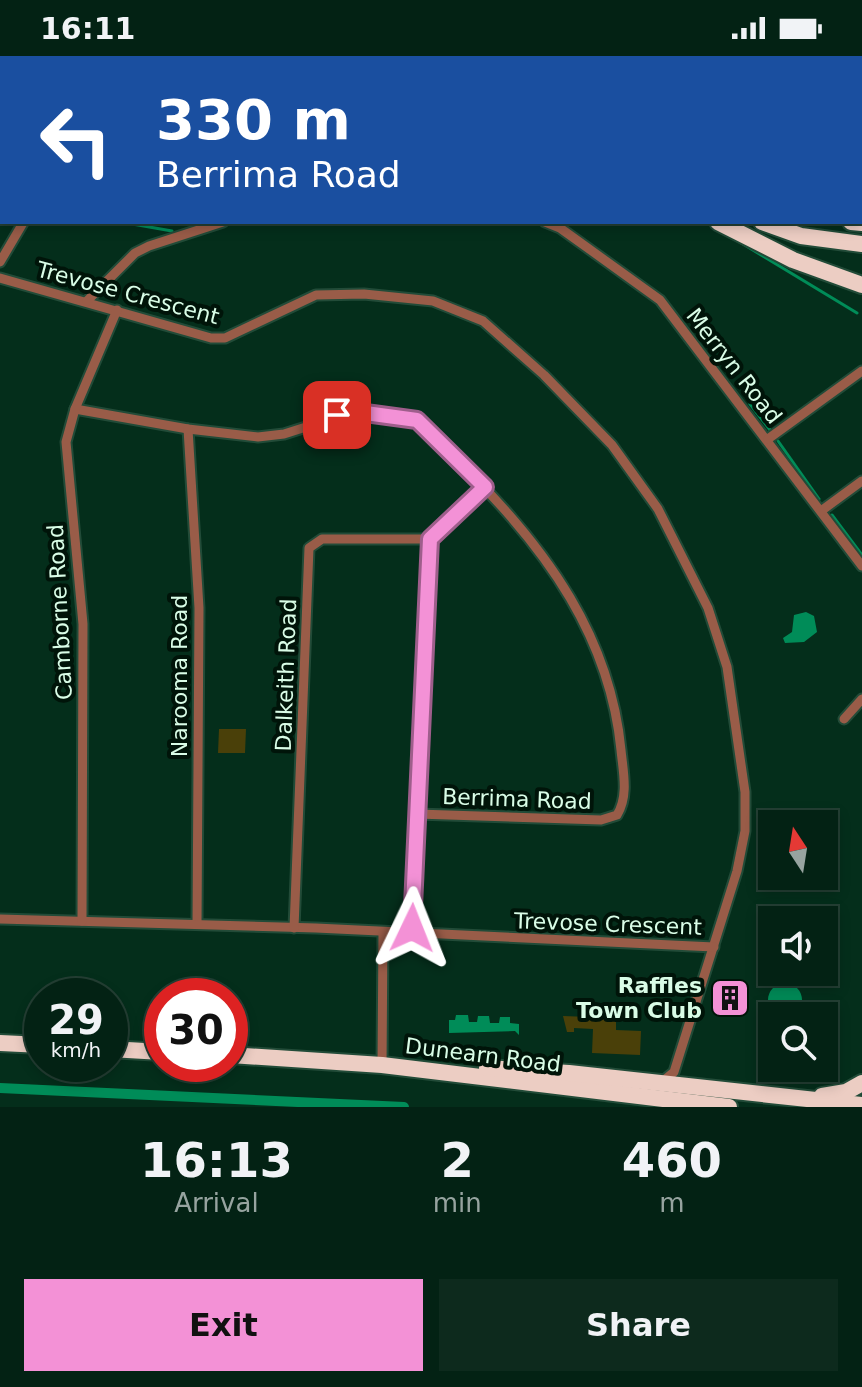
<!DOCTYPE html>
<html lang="en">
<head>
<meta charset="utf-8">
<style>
	body { margin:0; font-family:"DejaVu Sans",sans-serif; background:#0d2a1d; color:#f1f3f6; height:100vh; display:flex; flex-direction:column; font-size:30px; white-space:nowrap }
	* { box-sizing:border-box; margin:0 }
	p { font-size:26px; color:#97a4a0 }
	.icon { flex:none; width:44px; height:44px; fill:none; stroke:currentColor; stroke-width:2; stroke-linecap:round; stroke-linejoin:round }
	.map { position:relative; height:1051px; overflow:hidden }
	.side { display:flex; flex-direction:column; background:#032214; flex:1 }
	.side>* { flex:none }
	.banner { position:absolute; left:0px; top:0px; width:862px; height:168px; box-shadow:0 4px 12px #0003,0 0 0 2px #243f34; background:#1a4fa0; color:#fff; overflow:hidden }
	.needle { width:52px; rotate:348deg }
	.fabs { position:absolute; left:758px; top:754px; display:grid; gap:16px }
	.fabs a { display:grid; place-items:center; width:80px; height:80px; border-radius:0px; background:#032214; box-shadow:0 4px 12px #0003,0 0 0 2px #243f34; font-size:40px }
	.speed { position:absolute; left:24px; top:922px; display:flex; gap:16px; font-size:40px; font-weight:700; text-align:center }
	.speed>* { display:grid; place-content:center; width:104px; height:104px; border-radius:50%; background:#032214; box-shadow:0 4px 12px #0003,0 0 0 2px #243f34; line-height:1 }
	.speed small { font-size:20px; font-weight:400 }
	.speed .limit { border:12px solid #d22; background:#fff; color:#111 }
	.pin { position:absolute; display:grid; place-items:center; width:68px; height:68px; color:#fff; margin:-34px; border-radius:16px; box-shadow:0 4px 12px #0006 }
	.me { position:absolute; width:88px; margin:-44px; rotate:2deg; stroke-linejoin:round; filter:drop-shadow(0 0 6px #0008) }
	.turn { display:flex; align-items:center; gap:28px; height:168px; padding:0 24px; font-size:36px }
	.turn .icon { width:104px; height:104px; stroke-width:2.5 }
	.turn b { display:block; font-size:56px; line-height:68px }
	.eta { display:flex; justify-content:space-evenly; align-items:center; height:136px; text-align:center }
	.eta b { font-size:48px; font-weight:700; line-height:56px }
	.cta { display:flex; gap:16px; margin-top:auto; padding:16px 24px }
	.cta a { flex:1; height:92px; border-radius:0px; background:#f391d6; color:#111; font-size:32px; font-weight:700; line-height:92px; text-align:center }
	.cta a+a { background:#0d2a1d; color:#f1f3f6 }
	.status { display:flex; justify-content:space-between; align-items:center; height:56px; padding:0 40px; background:#032214; direction:ltr }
	.status svg { height:22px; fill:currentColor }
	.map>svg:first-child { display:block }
	.green { fill:#4a4009 }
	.water { fill:#008c58 }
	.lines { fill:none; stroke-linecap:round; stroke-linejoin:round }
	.stream { stroke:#008c58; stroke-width:3 }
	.canal { stroke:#008c58; stroke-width:10 }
	.street-casing { stroke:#224b38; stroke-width:13 }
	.highway-casing { stroke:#224b38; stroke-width:20 }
	.street { stroke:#995c48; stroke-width:9 }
	.highway { stroke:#eccdc3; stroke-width:16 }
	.route-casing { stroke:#9e5e8b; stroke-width:20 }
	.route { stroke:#f391d6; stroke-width:14 }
	.labels { text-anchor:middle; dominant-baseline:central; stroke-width:8; stroke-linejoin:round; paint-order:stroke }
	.street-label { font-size:22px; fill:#d9fde7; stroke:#001409 }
	.poi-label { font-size:22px; font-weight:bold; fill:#d9fde7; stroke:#001409; text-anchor:end }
</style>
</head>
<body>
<div class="status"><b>16:11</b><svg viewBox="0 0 49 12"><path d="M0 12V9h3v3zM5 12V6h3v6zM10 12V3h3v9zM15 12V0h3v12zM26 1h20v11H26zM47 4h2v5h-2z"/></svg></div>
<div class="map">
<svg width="862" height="1051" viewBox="0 0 862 1051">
	<rect width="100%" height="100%" fill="#042e1b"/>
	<g class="green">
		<path d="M 0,0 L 448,0 L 452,2 L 2,2 L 2,129 Z"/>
		<path d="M 219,673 L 246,673 L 245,697 L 218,697 Z"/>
		<path d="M 563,960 L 616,962 L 616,974 L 641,975 L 640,999 L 592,997 L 593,973 L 574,972 L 574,976 L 567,976 Z"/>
	</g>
	<g class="water">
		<path d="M 806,556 L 814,560 L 817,576 L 804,586 L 785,587 L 783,582 L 792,576 L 794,559 Z"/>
		<circle cx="785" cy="944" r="17"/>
		<path d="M 456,959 L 468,959 L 469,966 L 477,966 L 478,960 L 489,960 L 490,967 L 499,967 L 500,961 L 510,961 L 510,967 L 519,968 L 519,979 L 515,975 L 449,977 L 449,964 L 455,964 Z"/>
	</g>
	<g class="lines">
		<g class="stream">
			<path d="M 562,2 L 562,0"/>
			<path d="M 0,136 L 2,137"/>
			<path d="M 121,166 L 172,175"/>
			<path d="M 738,185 L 857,257"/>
			<path d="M 750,348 L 770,374"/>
			<path d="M 778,385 L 819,443"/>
			<path d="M 832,459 L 862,499"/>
		</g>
		<path class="canal" d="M 0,1032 L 404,1051"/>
		<g class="street-casing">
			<g id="street">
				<path d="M 701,2 L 701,0"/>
				<path d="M 855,2 L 862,0"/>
				<path d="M 545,166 L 560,172 L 660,244 L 862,510"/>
				<path d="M 0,206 L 23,167"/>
				<path d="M 0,222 L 211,282 L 225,282 L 316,239 L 364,238 L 433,245 L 483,265 L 544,319 L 612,389 L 658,453 L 708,552 L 727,611 L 745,736 L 745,775 L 737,815 L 674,1016 L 662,1026"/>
				<path d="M 87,245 L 135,197 L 149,190 L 223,166"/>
				<path d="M 75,353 L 188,373 L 258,381 L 284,378 L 350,357 L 417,364 C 436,379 452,398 469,416 C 547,494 610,581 621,694 C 623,715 629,740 617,759 L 601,764 L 417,758"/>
				<path d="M 188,373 L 199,552 L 197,868"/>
				<path d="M 768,383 L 862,315"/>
				<path d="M 821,455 L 862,425"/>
				<path d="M 844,663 L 862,643"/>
				<path d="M 0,863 L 316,872 L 714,891"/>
				<path d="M 82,865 L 83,568 L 66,386 L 75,353 L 117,254"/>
				<path d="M 294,872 L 309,492 L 322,483 L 430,483"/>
				<path d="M 412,877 L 430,483 L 485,431"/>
				<path d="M 382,1009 L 383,877"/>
			</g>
		</g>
		<g class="highway-casing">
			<g id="highway">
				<path d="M 483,0 L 486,2"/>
				<path d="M 528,0 L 531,2"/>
				<path d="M 860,148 L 862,148"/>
				<path d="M 718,166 L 793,204 L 862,229"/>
				<path d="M 762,166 L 801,180 L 862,188"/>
				<path d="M 851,166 L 862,167"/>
				<path d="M 0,987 L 42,989"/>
				<path d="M 110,993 L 162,996"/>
				<path d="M 230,999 L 382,1009 L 729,1051"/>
				<path d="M 487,1012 L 569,1017 L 862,1049"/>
				<path d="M 822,1040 L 846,1036 L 862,1027"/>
			</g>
		</g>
		<use href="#street" class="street"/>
		<use href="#highway" class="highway"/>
	</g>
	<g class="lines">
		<g class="route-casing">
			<path id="route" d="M 337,359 L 358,356 L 417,364 L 485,431 L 430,483 L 412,872"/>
		</g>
		<use href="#route" class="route"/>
	</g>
	<defs>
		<g id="building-square" transform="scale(2)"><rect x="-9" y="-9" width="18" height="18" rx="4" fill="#f391d6" stroke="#001409"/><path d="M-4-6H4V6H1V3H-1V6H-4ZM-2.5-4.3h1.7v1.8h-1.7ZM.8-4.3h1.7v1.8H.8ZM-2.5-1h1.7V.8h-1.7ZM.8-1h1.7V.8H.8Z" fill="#111"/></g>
	</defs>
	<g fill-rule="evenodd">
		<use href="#building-square" x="730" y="942"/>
	</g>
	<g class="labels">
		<g class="street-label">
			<text transform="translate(128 237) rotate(15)">Trevose Crescent</text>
			<text transform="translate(734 310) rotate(52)">Merryn Road</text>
			<text transform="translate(60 556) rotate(-93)">Camborne Road</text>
			<text transform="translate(286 619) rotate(-88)">Dalkeith Road</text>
			<text transform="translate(179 620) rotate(-90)">Narooma Road</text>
			<text transform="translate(517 743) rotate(2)">Berrima Road</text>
			<text transform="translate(608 868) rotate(2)">Trevose Crescent</text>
			<text transform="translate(483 999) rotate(7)">Dunearn Road</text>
		</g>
		<g class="poi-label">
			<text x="702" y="929">Raffles<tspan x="702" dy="25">Town Club</tspan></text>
		</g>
	</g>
</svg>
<div class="fabs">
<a><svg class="needle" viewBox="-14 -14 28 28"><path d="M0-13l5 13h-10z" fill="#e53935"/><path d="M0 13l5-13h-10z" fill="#97a4a0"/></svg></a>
<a><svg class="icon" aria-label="sound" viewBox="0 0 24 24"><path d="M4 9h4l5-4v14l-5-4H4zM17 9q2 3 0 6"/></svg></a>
<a><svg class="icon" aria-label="search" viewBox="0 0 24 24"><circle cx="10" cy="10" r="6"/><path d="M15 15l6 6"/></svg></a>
</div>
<div class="speed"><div>29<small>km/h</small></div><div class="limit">30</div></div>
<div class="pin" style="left:337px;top:359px;background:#d93025"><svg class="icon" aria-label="arrive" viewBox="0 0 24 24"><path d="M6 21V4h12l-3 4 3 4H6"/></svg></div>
<svg class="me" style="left:412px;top:872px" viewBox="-20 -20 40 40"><path d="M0-17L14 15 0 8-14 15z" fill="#f391d6" stroke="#fff" stroke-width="4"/></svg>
<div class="banner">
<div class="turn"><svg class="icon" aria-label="left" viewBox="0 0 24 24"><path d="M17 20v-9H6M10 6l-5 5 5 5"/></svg><div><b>330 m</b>Berrima Road</div></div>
</div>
</div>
<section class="side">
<div class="eta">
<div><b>16:13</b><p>Arrival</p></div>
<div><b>2</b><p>min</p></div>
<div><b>460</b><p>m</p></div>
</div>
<div class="cta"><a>Exit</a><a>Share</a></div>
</section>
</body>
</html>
